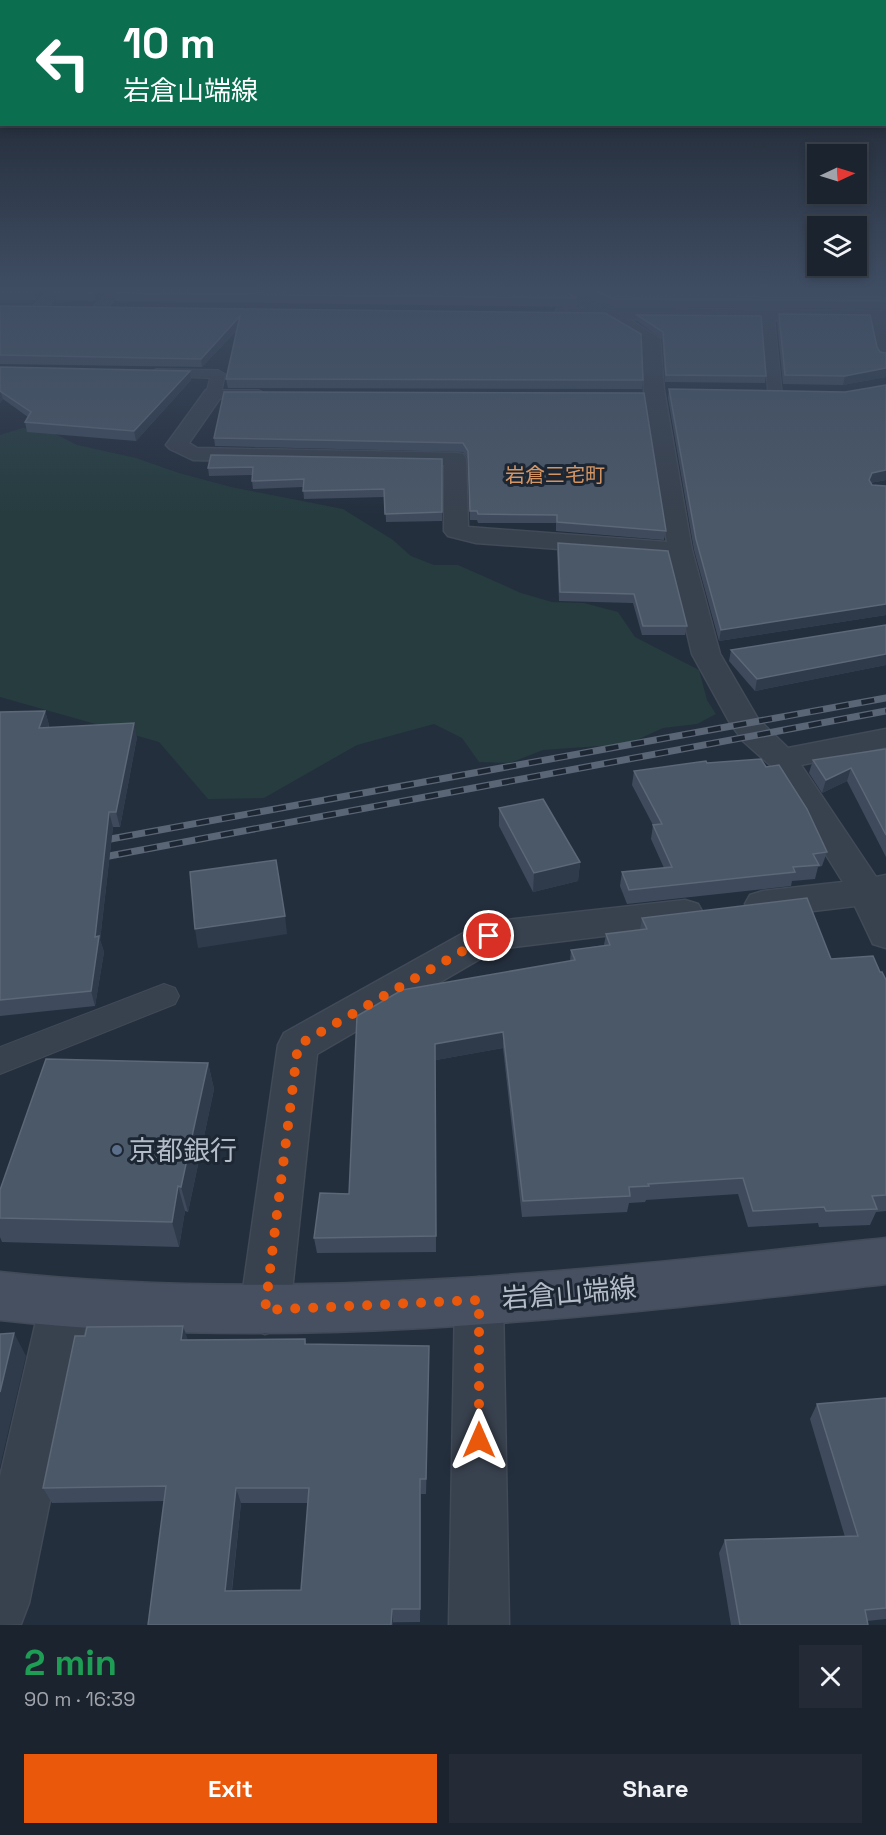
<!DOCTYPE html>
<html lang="en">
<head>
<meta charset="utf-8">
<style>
	body { margin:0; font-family:"Space Grotesk","Noto Sans JP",sans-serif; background:#242b36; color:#f1f3f6; height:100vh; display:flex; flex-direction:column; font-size:22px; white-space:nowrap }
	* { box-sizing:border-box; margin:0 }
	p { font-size:20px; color:#a0a4aa }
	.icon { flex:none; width:33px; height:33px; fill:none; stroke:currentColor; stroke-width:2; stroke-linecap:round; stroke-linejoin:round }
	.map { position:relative; height:1625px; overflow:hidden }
	.drawer { display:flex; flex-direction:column; background:#1b232e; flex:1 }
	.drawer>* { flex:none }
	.banner { position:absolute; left:0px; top:0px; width:886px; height:126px; box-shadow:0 3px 9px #0003,0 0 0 2px #39404a; background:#0b6e4f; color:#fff; overflow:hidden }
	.needle { width:39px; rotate:86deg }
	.buttons { position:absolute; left:807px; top:144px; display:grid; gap:12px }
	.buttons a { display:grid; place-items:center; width:60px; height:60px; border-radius:0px; background:#1b232e; box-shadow:0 3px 9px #0003,0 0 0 2px #39404a; font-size:30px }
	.pin { position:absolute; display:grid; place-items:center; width:51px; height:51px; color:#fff; margin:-26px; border:3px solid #fff; border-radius:50%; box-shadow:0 2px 6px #0007 }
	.me { position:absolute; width:66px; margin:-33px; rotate:0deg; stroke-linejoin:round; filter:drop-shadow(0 0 4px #0008) }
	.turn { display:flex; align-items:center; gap:21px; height:126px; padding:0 24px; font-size:27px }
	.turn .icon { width:78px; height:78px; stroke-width:2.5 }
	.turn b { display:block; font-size:42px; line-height:51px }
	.round { display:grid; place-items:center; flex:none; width:63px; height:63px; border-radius:0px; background:#242b36 }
	.headline { display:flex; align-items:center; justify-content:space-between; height:102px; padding:0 24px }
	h1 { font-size:36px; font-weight:700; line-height:45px; color:#1e9e55 }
	.primary-button { display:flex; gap:12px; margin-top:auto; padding:12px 24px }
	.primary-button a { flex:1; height:69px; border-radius:0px; background:#ea580c; color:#fff; font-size:24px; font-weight:700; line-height:69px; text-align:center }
	.primary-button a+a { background:#242b36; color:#f1f3f6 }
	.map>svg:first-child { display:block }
	.green { fill:#263c3f }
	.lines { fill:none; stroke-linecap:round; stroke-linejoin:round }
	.service-casing { stroke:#414a57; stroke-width:2 }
	.minor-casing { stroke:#414a57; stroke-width:3 }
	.secondary-casing { stroke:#414a57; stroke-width:3 }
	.service { fill:#38414e; fill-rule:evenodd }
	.minor { fill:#38414e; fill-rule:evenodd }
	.secondary { fill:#465061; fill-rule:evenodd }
	.rail-casing { stroke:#5a6575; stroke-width:7 }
	.rail { stroke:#1d2633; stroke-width:4.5; stroke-dasharray:13; stroke-linecap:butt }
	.wall { fill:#3f4b5c; fill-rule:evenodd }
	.shaded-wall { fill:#2f3b4b }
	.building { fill:#4b5868; stroke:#5c6777; stroke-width:1.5; fill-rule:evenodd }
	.route { stroke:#ea580c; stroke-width:10; stroke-dasharray:0 18 }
	.service-dot { fill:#5c6f8a; stroke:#1d2633; stroke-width:2 }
	.labels { text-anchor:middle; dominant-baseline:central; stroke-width:6; stroke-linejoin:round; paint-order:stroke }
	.far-neighbourhood-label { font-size:20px; fill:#d59563; stroke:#1d2633 }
	.near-poi-label { font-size:27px; fill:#b4bcc9; stroke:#1d2633; text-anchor:start }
	.near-street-label { font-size:27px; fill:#b4bcc9; stroke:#1d2633 }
</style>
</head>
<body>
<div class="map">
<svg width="886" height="1625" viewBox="0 0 886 1625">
	<rect width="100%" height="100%" fill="#242f3e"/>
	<path class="green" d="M 23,428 L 53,433 L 77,445 L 136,458 L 179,473 L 231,487 L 343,509 L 393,540 L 411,556 L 434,565 L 458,565 L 521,593 L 552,602 L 584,603 L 618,612 L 635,637 L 699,670 L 707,700 L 716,714 L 697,724 L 663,728 L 628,744 L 543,750 L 510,763 L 479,762 L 462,738 L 434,724 L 357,745 L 264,798 L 208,799 L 159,742 L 0,697 L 0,435 Z"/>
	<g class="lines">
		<g class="service-casing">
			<g id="service">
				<path d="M 52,288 L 64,288 L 44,311 L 34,311 L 33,308 L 34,305 Z"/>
				<path d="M 112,288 L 124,288 L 104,312 L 94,312 L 93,309 L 94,306 Z"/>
				<path d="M 768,311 L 774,315 L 782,393 L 775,397 L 768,393 L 762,315 Z"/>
				<path d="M 156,369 L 218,370 L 225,374 L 222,390 L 259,390 L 266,394 C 260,401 212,401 206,394 L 210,378 L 151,376 L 149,373 Z"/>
				<path d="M 164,984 L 175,988 L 179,996 L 175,1004 L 0,1074 L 0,1047 Z"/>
			</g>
		</g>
		<g class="minor-casing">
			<g id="minor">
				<path d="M 549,288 L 569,288 L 611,308 L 886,311 L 886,360 L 880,359 L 877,355 L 870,321 L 629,319 L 660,339 L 664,390 L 692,550 L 720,654 L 758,719 L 788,748 L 886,729 L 886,747 L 801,765 L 876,877 L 886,875 L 886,948 L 873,944 L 855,906 L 763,917 L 750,913 L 745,904 L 750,895 L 763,891 L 843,882 L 770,765 L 744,742 L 730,723 L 692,654 L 669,557 L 476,543 L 448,536 L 444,531 L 444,465 L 193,460 L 170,449 L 166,445 L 206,390 L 220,390 L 223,394 L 189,443 L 197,448 L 455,453 L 463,454 L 466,459 L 468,527 L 667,542 L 644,390 L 642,341 L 604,318 L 557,317 L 555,313 L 557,309 L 585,308 Z"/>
				<path d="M 685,900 L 698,904 L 703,913 L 698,922 L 685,926 L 497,949 L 317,1054 L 290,1310 L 282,1327 L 265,1334 L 248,1327 L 240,1310 L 278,1045 L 284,1033 L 476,926 L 489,922 Z"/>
				<path d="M 479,1277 L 496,1284 L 503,1301 L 509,1625 L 449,1625 L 455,1301 L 462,1284 Z"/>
				<path d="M 65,1280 L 82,1287 L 90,1304 L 29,1603 L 21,1624 L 0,1625 L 0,1477 L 40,1304 L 48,1287 Z"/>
			</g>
		</g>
		<g class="secondary-casing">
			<path id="secondary" d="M 886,1238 L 886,1284 C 593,1317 295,1353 0,1320 L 0,1272 C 295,1304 593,1270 886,1238 Z"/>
		</g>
		<use href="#service" class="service"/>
		<use href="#minor" class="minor"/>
		<use href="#secondary" class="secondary"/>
		<g class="rail-casing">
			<g id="rail">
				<path d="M 94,842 L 886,698"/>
				<path d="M 93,859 L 886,711"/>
			</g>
		</g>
		<use href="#rail" class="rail"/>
	</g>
	<g class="wall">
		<path d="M 0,288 L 49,288 L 36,300 L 0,300 Z"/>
		<path d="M 109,288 L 96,301 L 56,300 L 54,292 Z"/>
		<path d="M 573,288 L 886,288 L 886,309 L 613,307 Z"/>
		<path d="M 115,293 L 577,298 L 577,307 L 116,301 Z"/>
		<path d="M 0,306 L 605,313 L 643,380 L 642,389 L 228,388 L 226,379 L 238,329 L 202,367 L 0,364 Z"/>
		<path d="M 779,314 L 877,347 L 880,352 L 886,353 L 886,377 L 843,385 L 783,384 L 777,322 Z"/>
		<path d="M 637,315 L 766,376 L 765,383 L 665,382 L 662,339 L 637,321 Z"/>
		<path d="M 0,367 L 190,371 L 191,380 L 136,441 L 27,432 L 25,422 L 28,417 L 3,399 L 0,403 Z"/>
		<path d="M 886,385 L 886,480 L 870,483 L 872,485 L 886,486 L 886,615 L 719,641 L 694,550 L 668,398 L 669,389 L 845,392 Z"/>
		<path d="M 644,393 L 666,531 L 664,540 L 556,531 L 556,523 L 478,523 L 477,520 L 470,520 L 468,459 L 463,452 L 215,446 L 214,438 Z"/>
		<path d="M 442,459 L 442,521 L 386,522 L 385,497 L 304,499 L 303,487 L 253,489 L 252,481 L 252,475 L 209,476 L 208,468 Z"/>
		<path d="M 558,543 L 687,626 L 685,635 L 642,635 L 633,603 L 559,601 L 557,551 Z"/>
		<path d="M 886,625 L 886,665 L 755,691 L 729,661 L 731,650 Z"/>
		<path d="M 45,711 L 49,725 L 49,727 L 137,737 L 120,827 L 113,827 L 100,940 L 104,952 L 95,1006 L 0,1016 L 0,712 Z"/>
		<path d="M 886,749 L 886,857 L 847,781 L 822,793 L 809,773 L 813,760 Z"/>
		<path d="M 707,763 L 766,767 L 827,852 L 822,866 L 818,867 L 815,879 L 792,881 L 791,886 L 627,904 L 620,886 L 622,872 L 664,868 L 651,839 L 653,825 L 632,785 L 634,771 Z"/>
		<path d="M 499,808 L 580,862 L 578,881 L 533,892 L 499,826 Z"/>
		<path d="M 642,918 L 831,959 L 880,972 L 886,980 L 886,1211 L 876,1212 L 870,1225 L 819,1227 L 818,1223 L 748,1227 L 738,1194 L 646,1200 L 645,1202 L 629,1203 L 627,1212 L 522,1217 L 503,1048 L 436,1060 L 436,1252 L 317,1253 L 314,1238 L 349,1194 L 357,1016 L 570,961 L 571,950 L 604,945 L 606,934 L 640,929 Z"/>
		<path d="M 208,1063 L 214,1089 L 188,1212 L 185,1211 L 179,1247 L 2,1242 L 0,1237 L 0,1190 Z"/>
		<path d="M 305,1339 L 306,1344 L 429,1363 L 426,1494 L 421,1494 L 420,1622 L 148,1625 L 164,1501 L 52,1503 L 43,1488 L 188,1340 ZM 241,1503 L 308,1503 L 301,1590 L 232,1591 Z"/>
		<path d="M 886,1398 L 886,1619 L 867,1621 L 868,1625 L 731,1625 L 719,1553 L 725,1540 L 845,1537 L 810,1419 L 817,1404 Z"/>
	</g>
	<g class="shaded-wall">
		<path d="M 39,288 L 49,288 L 36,300 L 34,292 Z"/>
		<path d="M 100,288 L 109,288 L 96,301 L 94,293 Z"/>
		<path d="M 240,316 L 241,325 L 202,367 L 201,359 Z"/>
		<path d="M 886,368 L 886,377 L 843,385 L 845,376 Z"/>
		<path d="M 190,371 L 191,380 L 136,441 L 134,431 Z"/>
		<path d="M 0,390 L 3,399 L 0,403 Z"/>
		<path d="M 886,470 L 886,480 L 869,483 L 869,480 L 872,473 Z"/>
		<path d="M 886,604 L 886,615 L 719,641 L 721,630 Z"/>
		<path d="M 886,654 L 886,665 L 755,691 L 757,679 Z"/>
		<path d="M 45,711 L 49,725 L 43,742 L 39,728 Z"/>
		<path d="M 134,723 L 137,737 L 120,827 L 116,812 Z"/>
		<path d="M 851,768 L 847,781 L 822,793 L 826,780 Z"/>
		<path d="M 109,812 L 113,827 L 100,940 L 104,952 L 95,1006 L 91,991 L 95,937 Z"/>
		<path d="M 580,862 L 578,881 L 533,892 L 534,873 Z"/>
		<path d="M 285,916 L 287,934 L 198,948 L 195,929 Z"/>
		<path d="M 503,1032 L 503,1048 L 436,1060 L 436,1252 L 435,1044 Z"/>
		<path d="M 208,1063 L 214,1089 L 188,1212 L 181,1187 Z"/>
		<path d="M 178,1186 L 185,1211 L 179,1247 L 172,1222 Z"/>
		<path d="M 183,1326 L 189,1343 L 181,1340 Z"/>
		<path d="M 14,1333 L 26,1356 L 0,1467 L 0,1392 Z"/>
		<path d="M 429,1346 L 429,1363 L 426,1494 L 426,1479 Z"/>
		<path d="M 420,1479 L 421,1494 L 420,1622 Z"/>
		<path d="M 236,1488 L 241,1503 L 230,1605 L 225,1591 Z"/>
		<path d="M 392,1609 L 393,1622 L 393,1625 L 391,1625 Z"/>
	</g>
	<g class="building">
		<path d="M 0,288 L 39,288 L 34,292 L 0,292 Z"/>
		<path d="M 59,288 L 100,288 L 94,293 L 54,292 Z"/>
		<path d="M 119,288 L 559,288 L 577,298 L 115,293 Z"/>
		<path d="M 590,288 L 886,288 L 886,301 L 613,299 Z"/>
		<path d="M 0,306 L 605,313 L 641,334 L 643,380 L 226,379 L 240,316 L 201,359 L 0,355 Z"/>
		<path d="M 779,314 L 870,315 L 877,347 L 880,352 L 886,353 L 886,368 L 845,376 L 785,375 Z"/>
		<path d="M 637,315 L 761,316 L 766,376 L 666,375 L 663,332 Z"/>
		<path d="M 0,367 L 190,371 L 134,431 L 25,422 L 31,412 L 0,391 Z"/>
		<path d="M 886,385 L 886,470 L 872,473 L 869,480 L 872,485 L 886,486 L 886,604 L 721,630 L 696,539 L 669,389 L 845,392 Z"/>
		<path d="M 224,392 L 644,393 L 666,531 L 557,522 L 557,515 L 478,514 L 477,511 L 470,511 L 468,451 L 463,443 L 214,438 Z"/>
		<path d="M 211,455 L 442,459 L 442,512 L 385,514 L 384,489 L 303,491 L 304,479 L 252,481 L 253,467 L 208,468 Z"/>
		<path d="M 558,543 L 668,551 L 687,626 L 643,626 L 634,594 L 560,592 Z"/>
		<path d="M 886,625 L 886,654 L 757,679 L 731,650 Z"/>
		<path d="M 45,711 L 39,728 L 134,723 L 116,812 L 109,812 L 95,937 L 99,936 L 91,991 L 0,1000 L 0,712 Z"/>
		<path d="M 885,749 L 886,749 L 886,835 L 851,768 L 826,780 L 813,760 Z"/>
		<path d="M 761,759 L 766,767 L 779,765 L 807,809 L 827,852 L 813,854 L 819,865 L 793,867 L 795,872 L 629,890 L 622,872 L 672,867 L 653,825 L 662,824 L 634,771 L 706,761 L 707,763 Z"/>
		<path d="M 543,799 L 580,862 L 534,873 L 499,808 Z"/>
		<path d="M 276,860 L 285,916 L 195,929 L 190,872 Z"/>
		<path d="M 807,898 L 831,959 L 873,956 L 880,972 L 882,972 L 886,980 L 886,1195 L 872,1196 L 877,1209 L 826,1211 L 824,1207 L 753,1211 L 743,1178 L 648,1184 L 649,1186 L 629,1187 L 630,1196 L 523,1201 L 503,1032 L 435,1044 L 436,1236 L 314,1238 L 320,1193 L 349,1194 L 357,1016 L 402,990 L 575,960 L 571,950 L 610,945 L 606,934 L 647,929 L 642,918 Z"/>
		<path d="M 46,1059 L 208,1063 L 181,1187 L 178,1186 L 172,1222 L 0,1218 L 0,1190 Z"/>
		<path d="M 183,1326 L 181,1340 L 305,1339 L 305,1344 L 429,1346 L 426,1479 L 420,1479 L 420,1609 L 392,1609 L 391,1625 L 148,1625 L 166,1486 L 43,1488 L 75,1336 L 85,1336 L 87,1327 ZM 236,1488 L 309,1488 L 301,1590 L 225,1591 Z"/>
		<path d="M 14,1333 L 0,1392 L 0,1334 Z"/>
		<path d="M 886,1398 L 886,1608 L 865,1610 L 868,1625 L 740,1625 L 725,1540 L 858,1536 L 817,1404 Z"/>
	</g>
	<linearGradient id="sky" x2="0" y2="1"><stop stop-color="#141a22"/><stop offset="0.56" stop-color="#3f4d63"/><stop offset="1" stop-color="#3f4d63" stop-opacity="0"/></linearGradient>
	<rect width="886" height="515" fill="url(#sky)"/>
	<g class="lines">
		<path class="route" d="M 479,1440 L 479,1300 L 265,1310 L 298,1045 L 489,936"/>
	</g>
	<circle class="service-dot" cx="117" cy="1150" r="6"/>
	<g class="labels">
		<g class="far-neighbourhood-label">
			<text x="555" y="475">岩倉三宅町</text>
		</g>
		<g class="near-poi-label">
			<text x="129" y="1150">京都銀行</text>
		</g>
		<g class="near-street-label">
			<text transform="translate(569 1293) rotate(-5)">岩倉山端線</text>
		</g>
	</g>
</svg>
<div class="buttons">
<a><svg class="needle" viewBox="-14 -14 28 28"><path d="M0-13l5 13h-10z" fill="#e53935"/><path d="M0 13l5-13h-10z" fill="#a0a4aa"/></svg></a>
<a><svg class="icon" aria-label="layers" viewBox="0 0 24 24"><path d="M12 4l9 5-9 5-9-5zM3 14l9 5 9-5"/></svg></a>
</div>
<div class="pin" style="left:489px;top:936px;background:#d93025"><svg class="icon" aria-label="arrive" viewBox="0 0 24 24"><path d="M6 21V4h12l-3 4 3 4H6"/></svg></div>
<svg class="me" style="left:479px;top:1440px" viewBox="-20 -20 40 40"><path d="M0-17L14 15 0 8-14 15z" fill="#ea580c" stroke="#fff" stroke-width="4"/></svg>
<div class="banner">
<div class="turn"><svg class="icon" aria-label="left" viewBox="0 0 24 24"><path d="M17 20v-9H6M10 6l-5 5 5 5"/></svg><div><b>10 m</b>岩倉山端線</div></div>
</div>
</div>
<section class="drawer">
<div class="headline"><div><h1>2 min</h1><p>90 m · 16:39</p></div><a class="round"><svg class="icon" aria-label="close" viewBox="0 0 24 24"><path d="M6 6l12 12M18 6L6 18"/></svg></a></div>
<div class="primary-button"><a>Exit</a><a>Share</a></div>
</section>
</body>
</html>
